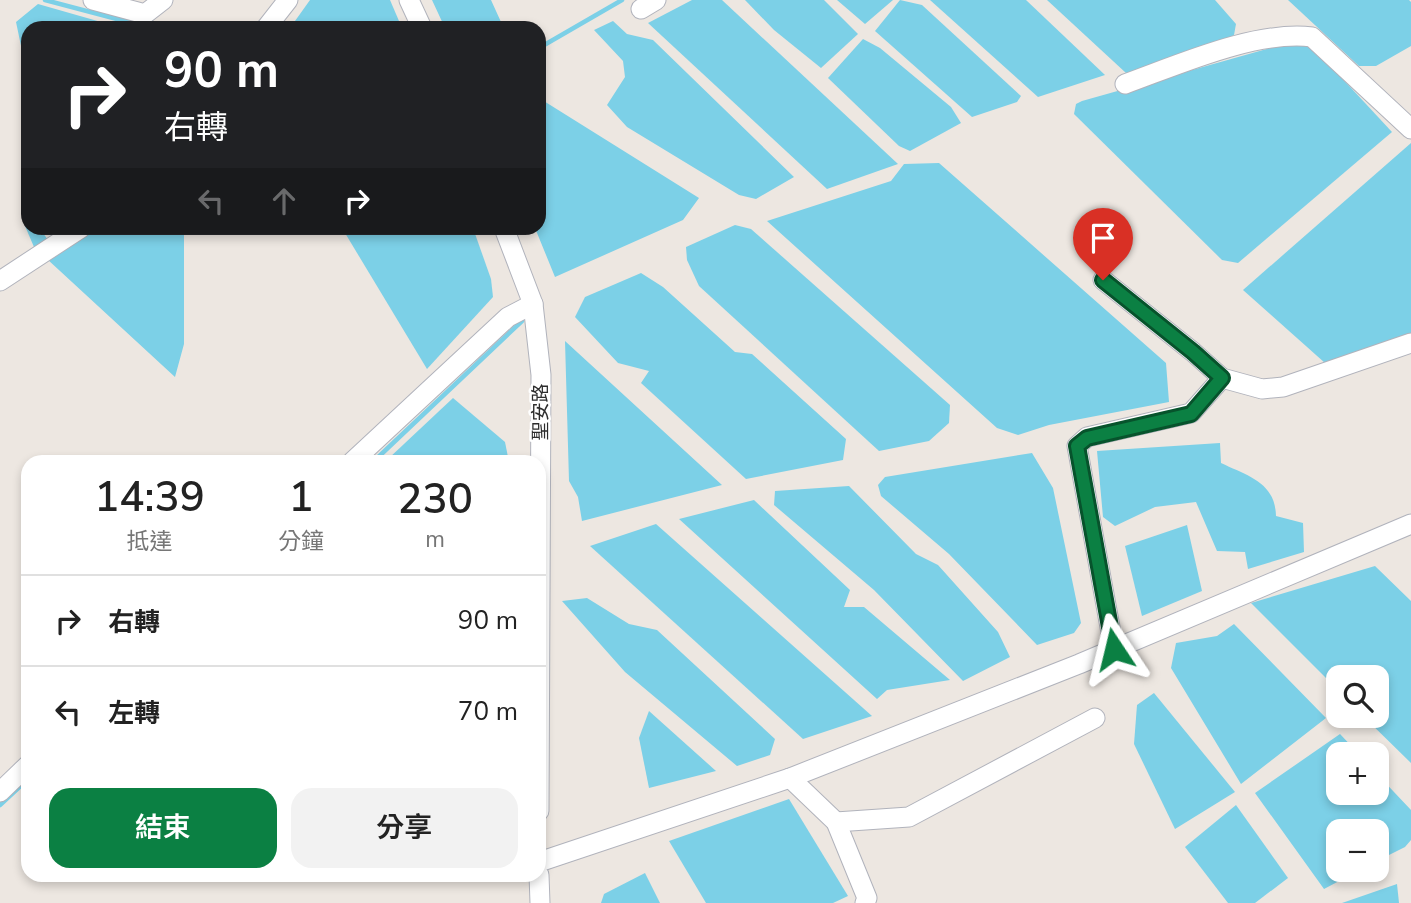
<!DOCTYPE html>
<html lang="zh-TW">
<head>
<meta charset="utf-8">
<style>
	body { margin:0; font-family:"Nunito Sans","Noto Sans TC",sans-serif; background:#f2f2f2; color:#222; height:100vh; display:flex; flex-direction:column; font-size:26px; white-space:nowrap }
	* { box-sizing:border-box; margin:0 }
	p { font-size:23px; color:#767676 }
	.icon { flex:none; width:38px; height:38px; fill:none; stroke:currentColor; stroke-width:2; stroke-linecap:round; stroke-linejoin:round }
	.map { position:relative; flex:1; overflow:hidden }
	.side { position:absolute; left:21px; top:455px; width:525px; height:427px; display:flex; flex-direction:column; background:#fff; border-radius:21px; box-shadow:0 4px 10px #0003 }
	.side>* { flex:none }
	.banner { position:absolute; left:21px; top:21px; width:525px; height:214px; border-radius:21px; box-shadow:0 4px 10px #0003; background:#202124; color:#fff; overflow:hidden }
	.fabs { position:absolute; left:1326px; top:665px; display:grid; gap:14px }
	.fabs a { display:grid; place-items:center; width:63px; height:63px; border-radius:14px; background:#fff; box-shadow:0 4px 10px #0003; font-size:35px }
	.pin { position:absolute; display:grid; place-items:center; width:60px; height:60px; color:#fff; margin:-72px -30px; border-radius:50% 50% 50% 0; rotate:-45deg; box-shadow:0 0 7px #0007 }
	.pin .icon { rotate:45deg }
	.me { position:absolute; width:77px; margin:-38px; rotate:350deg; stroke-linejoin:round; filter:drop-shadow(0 0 5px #0008) }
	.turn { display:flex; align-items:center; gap:24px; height:147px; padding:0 28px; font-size:32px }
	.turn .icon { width:91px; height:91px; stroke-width:2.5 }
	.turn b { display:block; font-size:49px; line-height:60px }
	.lanes { display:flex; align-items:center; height:66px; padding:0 28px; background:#0003; justify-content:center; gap:35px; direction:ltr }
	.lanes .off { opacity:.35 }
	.eta { display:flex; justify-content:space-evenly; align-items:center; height:119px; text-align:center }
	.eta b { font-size:42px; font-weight:600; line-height:49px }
	.button { display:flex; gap:14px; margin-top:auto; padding:14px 28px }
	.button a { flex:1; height:80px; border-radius:21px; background:#0b8043; color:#fff; font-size:28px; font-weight:600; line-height:80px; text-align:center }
	.button a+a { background:#f2f2f2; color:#222 }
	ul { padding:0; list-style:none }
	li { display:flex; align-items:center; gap:21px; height:91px; padding:0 28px; border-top:2px solid #e0e0e0 }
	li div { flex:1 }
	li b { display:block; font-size:26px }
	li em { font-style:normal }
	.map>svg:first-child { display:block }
	.water { fill:#7cd0e7 }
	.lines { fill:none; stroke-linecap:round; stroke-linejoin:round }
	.stream { stroke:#7cd0e7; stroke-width:4.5 }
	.minor-casing { stroke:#b1b3bc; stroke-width:21 }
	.minor { stroke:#fff; stroke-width:19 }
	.route-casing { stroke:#07532c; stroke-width:18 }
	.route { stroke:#0b8043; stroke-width:12 }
	.labels { text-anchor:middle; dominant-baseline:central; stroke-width:5; stroke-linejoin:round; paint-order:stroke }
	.street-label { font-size:19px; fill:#2d2d2d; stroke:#fff }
</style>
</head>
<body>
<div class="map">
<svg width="1411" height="903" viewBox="0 0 1411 903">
	<rect width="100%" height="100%" fill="#ede7e1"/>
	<g class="water">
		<path d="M 310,0 L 390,0 L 402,28 L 290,28 Z"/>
		<path d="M 432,0 L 491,0 L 501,22 C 491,28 487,30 477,23 L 445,28 Z"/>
		<path d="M 692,0 L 722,0 L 898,164 L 827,189 L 648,23 Z"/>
		<path d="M 745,0 L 824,0 L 858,34 L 821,68 L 774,30 Z"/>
		<path d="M 837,0 L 893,0 L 865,24 Z"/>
		<path d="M 900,0 L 922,5 L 1021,96 L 1017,102 L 972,117 L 875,31 Z"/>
		<path d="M 930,0 L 1026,0 L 1105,75 L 1038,97 Z"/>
		<path d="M 1047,0 L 1215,0 L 1236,24 L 1234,35 L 1211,50 L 1126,73 Z"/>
		<path d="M 1288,0 L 1409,0 L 1411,2 L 1411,46 L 1376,66 L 1359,66 Z"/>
		<path d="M 38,4 L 108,24 L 110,28 L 28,28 L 28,79 L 16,22 Z"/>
		<path d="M 613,21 L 627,34 L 653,40 L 794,177 L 756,199 L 739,195 L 627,127 L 607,105 L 625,77 L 623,61 L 594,30 Z"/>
		<path d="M 863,39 L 880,48 L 951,107 L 961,123 L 910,151 L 899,146 L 828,78 Z"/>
		<path d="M 1299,40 L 1313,47 L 1392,132 L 1238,263 L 1222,260 L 1074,114 L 1076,104 L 1082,101 Z"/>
		<path d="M 539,98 L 699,198 L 683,220 L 555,277 L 535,228 L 539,228 Z"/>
		<path d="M 1411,143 L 1411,335 L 1325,363 L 1243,290 Z"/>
		<path d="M 939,163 L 1166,363 L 1169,402 L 1049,425 L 1018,435 L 997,428 L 767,221 L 891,181 L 904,164 Z"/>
		<path d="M 28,225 L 28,228 L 39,228 L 52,245 L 82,228 L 184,228 L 184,344 L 175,377 L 34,247 L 25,226 Z"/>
		<path d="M 735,225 L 751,229 L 950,405 L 949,423 L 929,441 L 879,451 L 699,286 L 687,260 L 686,247 Z"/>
		<path d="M 342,228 L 473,228 L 491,279 L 493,297 L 427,369 Z"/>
		<path d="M 641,273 L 663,287 L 735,352 L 752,354 L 846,439 L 843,460 L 746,479 L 641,383 L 649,371 L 618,363 L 575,317 L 585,297 Z"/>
		<path d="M 565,341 L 722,485 L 582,521 L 578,497 L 569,481 Z"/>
		<path d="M 453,398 L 505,442 L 509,462 L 388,462 L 388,459 Z"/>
		<path d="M 1220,443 L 1221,463 C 1248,476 1275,482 1276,516 L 1303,523 L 1304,552 L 1248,569 L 1245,552 L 1217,551 L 1196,502 L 1155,507 L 1115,526 L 1103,517 L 1097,451 Z"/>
		<path d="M 1032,453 L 1053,488 L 1081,623 L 1074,633 L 1037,645 L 949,554 L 881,496 L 878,485 L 885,477 Z"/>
		<path d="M 849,486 L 916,554 L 938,565 L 998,632 L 1010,657 L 963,681 L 874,590 L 774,505 L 775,491 Z"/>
		<path d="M 754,500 L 850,590 L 844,607 L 864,607 L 950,680 L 887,690 L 877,699 L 679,519 Z"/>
		<path d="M 656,524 L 872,716 L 803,739 L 590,546 Z"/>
		<path d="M 1187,525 L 1202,591 L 1142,616 L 1125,546 Z"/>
		<path d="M 1375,566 L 1411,601 L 1411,763 L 1363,716 L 1377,716 L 1377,677 L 1339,677 L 1339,691 L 1251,603 Z"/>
		<path d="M 587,598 L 629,624 L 657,630 L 775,739 L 770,755 L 737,766 L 625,672 L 562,601 Z"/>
		<path d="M 1234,624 L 1326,718 L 1241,784 L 1171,668 L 1176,643 L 1217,636 Z"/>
		<path d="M 1154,693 L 1235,792 L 1175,829 L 1134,744 L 1137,705 Z"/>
		<path d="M 649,711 L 716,771 L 649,788 L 639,738 Z"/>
		<path d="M 1340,734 L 1359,754 L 1339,754 L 1339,793 L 1377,793 L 1377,774 L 1411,810 L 1411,840 L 1405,847 L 1377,861 L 1377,831 L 1339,831 L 1339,870 L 1360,870 L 1324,889 L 1255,793 Z"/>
		<path d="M 789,799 L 848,896 L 833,903 L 706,903 L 669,841 Z"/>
		<path d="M 1236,805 L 1288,878 L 1255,903 L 1228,903 L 1185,847 Z"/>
		<path d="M 645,873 L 660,903 L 601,903 L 604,894 Z"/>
		<path d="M 1397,884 L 1399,903 L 1342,903 Z"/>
	</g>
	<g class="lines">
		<g class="stream">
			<path d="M 45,0 L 151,28"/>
			<path d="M 539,48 L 622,0"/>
			<path d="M 373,462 L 522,321"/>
			<path d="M 0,805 L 28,779"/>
		</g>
		<g class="minor-casing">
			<g id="minor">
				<path d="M 93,0 L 145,14 L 163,0"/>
				<path d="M 409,0 L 422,28"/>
				<path d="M 641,9 L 656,0"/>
				<path d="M 266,28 L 288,0"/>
				<path d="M 1125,84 C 1178,65 1256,30 1312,37 L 1411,129"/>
				<path d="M 504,228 L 533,304 L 541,375 L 539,811"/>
				<path d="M 1103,280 L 1193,352 L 1222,378 L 1262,389 L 1283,387 L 1411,343"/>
				<path d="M 0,281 L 81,228"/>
				<path d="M 352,462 L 508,317 L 533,304"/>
				<path d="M 1114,649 L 1077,446 L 1087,437 L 1191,413 L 1222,378"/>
				<path d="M 790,778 L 836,822 L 867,898 L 865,903"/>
				<path d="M 0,792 L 28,765"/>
				<path d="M 836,822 L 909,817 L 1095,718"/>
				<path d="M 539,862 L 790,778 L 1079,664 L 1411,524"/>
				<path d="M 539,875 L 540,903"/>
			</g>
		</g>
		<use href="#minor" class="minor"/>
	</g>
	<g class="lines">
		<g class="route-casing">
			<path id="route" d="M 1103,280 L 1193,352 L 1222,378 L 1191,414 L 1087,438 L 1077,446 L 1114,649"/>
		</g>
		<use href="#route" class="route"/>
	</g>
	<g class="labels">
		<g class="street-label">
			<text transform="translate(541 412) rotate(-90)">聖安路</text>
		</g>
	</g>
</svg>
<div class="fabs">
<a><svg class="icon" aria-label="search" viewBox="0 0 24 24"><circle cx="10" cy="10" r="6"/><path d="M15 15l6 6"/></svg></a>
<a>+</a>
<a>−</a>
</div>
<div class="pin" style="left:1103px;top:280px;background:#d93025"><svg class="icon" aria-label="arrive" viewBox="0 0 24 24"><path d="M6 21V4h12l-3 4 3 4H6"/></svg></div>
<svg class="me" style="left:1114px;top:649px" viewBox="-20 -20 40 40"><path d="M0-17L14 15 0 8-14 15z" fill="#0b8043" stroke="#fff" stroke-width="4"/></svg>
<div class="banner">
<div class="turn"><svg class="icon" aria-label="right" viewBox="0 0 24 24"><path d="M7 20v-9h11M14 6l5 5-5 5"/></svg><div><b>90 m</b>右轉</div></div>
<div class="lanes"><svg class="icon off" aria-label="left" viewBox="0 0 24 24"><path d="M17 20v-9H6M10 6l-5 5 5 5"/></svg><svg class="icon off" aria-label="ahead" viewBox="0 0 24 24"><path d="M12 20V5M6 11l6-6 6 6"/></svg><svg class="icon" aria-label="right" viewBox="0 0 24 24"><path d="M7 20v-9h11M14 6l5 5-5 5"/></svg></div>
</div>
<section class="side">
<div class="eta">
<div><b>14:39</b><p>抵達</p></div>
<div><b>1</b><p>分鐘</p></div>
<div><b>230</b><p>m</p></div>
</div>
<ul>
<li><svg class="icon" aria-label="right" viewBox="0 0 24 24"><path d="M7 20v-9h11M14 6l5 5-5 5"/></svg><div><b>右轉</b></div><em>90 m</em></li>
<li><svg class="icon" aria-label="left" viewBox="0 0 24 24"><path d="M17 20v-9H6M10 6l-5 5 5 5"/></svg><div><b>左轉</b></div><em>70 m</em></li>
</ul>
<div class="button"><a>結束</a><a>分享</a></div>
</section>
</div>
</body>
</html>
